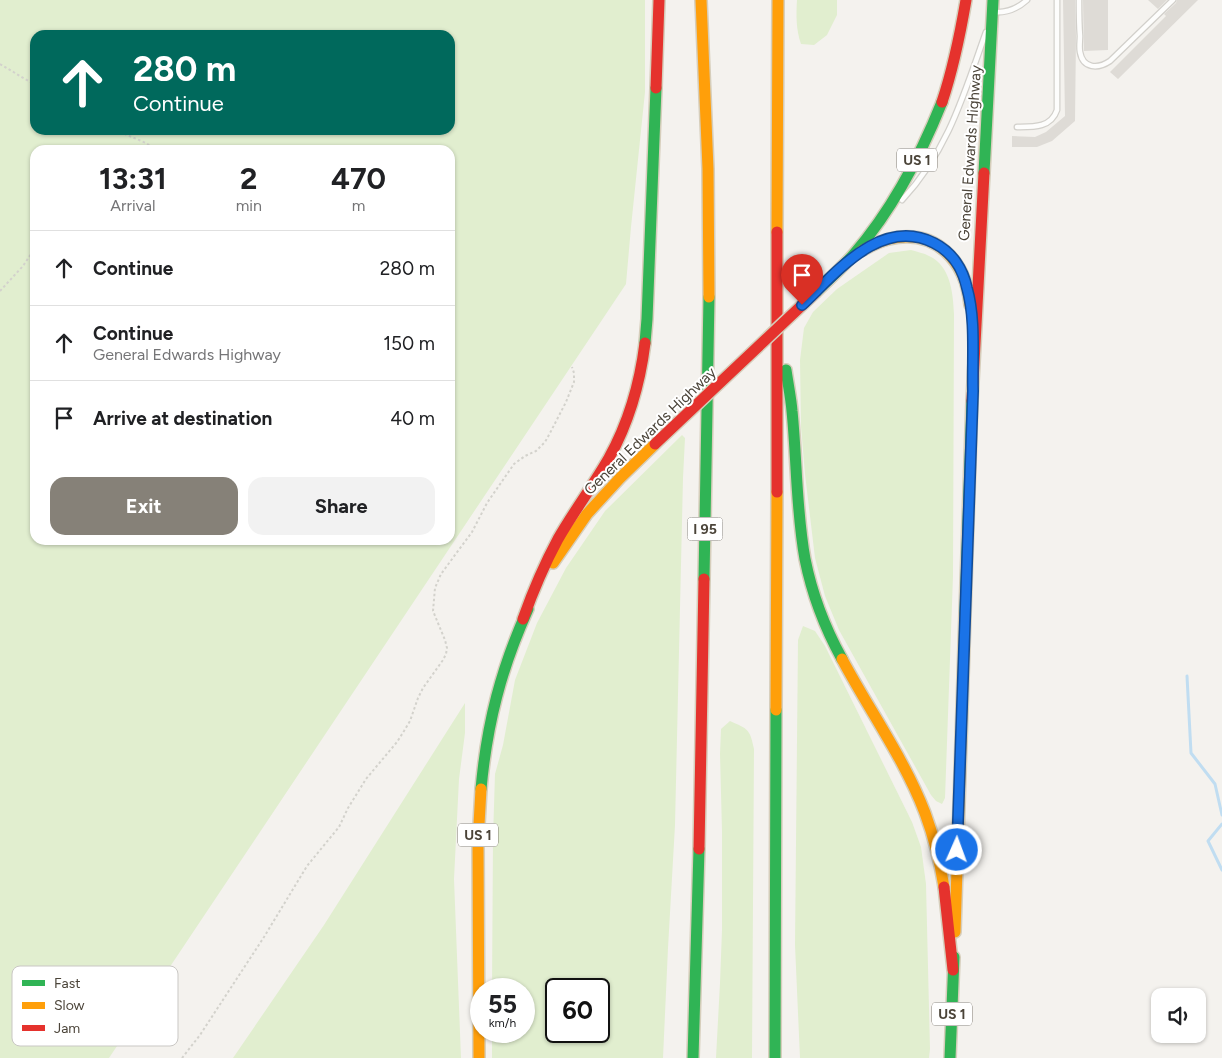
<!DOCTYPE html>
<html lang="en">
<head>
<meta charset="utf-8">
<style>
	body { margin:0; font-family:Figtree,sans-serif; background:#f2f2f2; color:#202124; height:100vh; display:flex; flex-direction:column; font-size:19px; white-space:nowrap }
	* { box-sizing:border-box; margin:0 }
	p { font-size:16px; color:#757577 }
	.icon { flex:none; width:28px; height:28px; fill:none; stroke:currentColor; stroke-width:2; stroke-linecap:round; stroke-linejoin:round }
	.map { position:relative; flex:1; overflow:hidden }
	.sheet { position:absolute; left:30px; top:145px; width:425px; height:400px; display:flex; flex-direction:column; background:#fff; border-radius:15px; box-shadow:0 1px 4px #0004 }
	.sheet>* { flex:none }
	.banner { position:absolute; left:30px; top:30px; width:425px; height:105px; border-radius:15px; box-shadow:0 1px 4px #0004; background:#00695c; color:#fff; overflow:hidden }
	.buttons { position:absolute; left:1151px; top:988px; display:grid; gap:10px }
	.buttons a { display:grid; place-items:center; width:55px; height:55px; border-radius:10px; background:#fff; box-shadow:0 1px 4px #0004; font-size:25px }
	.speed { position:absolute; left:470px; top:978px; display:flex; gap:10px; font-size:25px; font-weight:700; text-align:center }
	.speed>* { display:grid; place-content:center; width:65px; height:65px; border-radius:50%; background:#fff; box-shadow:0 1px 4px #0004; line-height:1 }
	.speed small { font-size:12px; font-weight:400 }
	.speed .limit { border:2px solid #111; border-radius:8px; background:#fff; color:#111 }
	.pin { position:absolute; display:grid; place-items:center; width:42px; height:42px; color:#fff; margin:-51px -21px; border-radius:50% 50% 50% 0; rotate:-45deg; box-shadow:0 0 5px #0007 }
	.pin .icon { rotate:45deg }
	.me { position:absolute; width:55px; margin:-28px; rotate:2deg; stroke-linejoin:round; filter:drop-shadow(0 0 4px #0008) }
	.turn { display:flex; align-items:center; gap:18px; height:105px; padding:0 20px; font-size:22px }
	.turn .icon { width:65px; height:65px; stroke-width:2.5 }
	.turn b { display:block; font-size:35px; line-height:42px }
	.eta { display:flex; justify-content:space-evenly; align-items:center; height:85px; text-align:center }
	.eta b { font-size:30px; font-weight:700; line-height:35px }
	.button { display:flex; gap:10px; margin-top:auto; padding:10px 20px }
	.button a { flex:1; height:58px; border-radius:15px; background:#868178; color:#fff; font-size:20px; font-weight:700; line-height:58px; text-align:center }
	.button a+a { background:#f2f2f2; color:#202124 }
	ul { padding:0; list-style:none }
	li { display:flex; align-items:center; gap:15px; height:75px; padding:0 20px; border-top:1px solid #e0e0e0 }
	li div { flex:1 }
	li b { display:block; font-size:19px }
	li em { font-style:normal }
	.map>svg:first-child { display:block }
	.green { fill:#e1eecf; fill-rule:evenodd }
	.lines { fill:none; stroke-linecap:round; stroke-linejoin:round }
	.stream { stroke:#c0ddf1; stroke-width:3 }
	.building { fill:#dedbd6 }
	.lane-casing { stroke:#d2d0cb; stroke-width:7 }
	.fast-casing { stroke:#d6cebb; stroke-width:14 }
	.slow-casing { stroke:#d6cebb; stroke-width:14 }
	.jam-casing { stroke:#d6cebb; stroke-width:14 }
	.path { stroke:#d3d2cc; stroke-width:2; stroke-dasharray:2.5 2.5; stroke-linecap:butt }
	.lane { stroke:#fdfdfc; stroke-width:4.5 }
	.fast { stroke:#30b455; stroke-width:11 }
	.slow { stroke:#ff9f0a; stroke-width:11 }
	.jam { stroke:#e5322d; stroke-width:11 }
	.jam-bridge-casing { stroke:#d6cebb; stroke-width:14; stroke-linecap:butt }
	.jam-bridge { stroke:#e5322d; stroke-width:11 }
	.route-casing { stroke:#114b97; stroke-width:12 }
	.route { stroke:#1a73e8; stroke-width:9 }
	.labels { text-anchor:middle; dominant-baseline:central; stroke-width:4; stroke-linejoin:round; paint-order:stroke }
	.shield { fill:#fff; stroke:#817c74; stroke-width:1 }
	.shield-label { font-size:14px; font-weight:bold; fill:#4b4439 }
	.street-label { font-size:15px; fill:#4b4439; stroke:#fff }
	.key { fill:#fff; stroke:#c9c7c4; stroke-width:1 }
	.key-label { font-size:14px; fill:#4b4439 }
</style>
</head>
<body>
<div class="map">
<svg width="1222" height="1058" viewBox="0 0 1222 1058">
	<rect width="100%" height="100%" fill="#f4f2ee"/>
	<g class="green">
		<path d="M 0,0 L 645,0 L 645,92 L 631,227 L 626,284 L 109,1058 L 0,1058 ZM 35,35 L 450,35 L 450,130 L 35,130 ZM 35,150 L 450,150 L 450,540 L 35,540 Z"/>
		<path d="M 797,0 L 837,0 L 837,15 L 827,35 L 814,45 L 801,44 C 796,30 796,15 797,0 Z"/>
		<path d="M 911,250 C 917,252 924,253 929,256 C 951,266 953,294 954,314 L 953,576 L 945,798 L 942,804 L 936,801 L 931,795 L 839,630 L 825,596 L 815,558 L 805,474 L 801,427 L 800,360 L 804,328 L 813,312 L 837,289 L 889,253 Z"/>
		<path d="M 682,435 L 685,438 L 683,478 L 675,825 L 668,948 L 663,1058 L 492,1058 L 492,1031 L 524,1031 L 524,989 L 492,989 L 493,838 L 495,774 L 503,745 L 515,680 L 537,623 L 566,568 L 605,511 ZM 556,989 L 599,989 L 599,1031 L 556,1031 Z"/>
		<path d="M 803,626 L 815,631 L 825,646 L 912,822 L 921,847 L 926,884 L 930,1049 L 929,1058 L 800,1058 L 795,945 L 798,640 Z"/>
		<path d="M 465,703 L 465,733 L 459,779 L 454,879 L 461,1058 L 233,1058 L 324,925 Z"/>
		<path d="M 730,721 C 748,729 750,729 754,749 L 752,1058 L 716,1058 L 720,983 L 722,930 L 722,831 L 720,754 L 721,729 Z"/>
	</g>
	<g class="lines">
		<g class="stream">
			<path d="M 1187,676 L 1191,753 L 1215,784 L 1222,815"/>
			<path d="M 1222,824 L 1208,841 L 1222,870"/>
		</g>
	</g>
	<g class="building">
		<path d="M 1063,0 L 1075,0 L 1076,36 L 1075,121 L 1052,141 L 1037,147 L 1012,147 L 1012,136 L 1035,137 L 1046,132 L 1065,116 Z"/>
		<path d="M 1083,0 L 1108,0 L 1108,50 L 1084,51 Z"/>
		<path d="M 1148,0 L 1167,0 L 1158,9 Z"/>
		<path d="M 1177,0 L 1198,0 L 1118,79 L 1110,72 L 1166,16 L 1164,14 L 1176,3 Z"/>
	</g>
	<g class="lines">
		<g class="lane-casing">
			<g id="lane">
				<path d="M 1079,0 C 1079,12 1079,24 1080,36 C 1080,41 1079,47 1080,52 C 1083,69 1098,69 1110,61 L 1173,0"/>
				<path d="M 994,12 C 1007,13 1017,9 1027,0"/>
				<path d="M 1017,127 C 1033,127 1051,128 1057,110 L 1057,0"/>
				<path d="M 902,200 C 948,151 964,94 986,32"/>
			</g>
		</g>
		<g class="fast-casing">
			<g id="fast">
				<path d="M 984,173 L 993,0"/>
				<path d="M 816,292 C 829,279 842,268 854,254 C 893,209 920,157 942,102"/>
				<path d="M 645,343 L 647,319 L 656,88"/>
				<path d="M 786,370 C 788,384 791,398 792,411 C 797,461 796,510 805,559 C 812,594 825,628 842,659"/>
				<path d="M 704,579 L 709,297"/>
				<path d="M 965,614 L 972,401"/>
				<path d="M 481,789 C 487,723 501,669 528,609"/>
				<path d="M 693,1058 L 699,849"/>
				<path d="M 775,1058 L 776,710"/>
				<path d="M 950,1058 L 954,957"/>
			</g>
		</g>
		<g class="slow-casing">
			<g id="slow">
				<path d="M 701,0 L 708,169 L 709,297"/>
				<path d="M 777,232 L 778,0"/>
				<path d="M 861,251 C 870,246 879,241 889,239 C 936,228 966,261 970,305"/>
				<path d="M 553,563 L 587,514 L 620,478 L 655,444"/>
				<path d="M 842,659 C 869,710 904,758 925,813 C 934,837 940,862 944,887"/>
				<path d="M 776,710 L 777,492"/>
				<path d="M 955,932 L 965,614"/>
				<path d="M 479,1058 L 478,842 L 481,789"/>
			</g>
		</g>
		<g class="jam-casing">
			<g id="jam">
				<path d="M 656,88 L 659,0"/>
				<path d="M 942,102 C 953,69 960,35 966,0"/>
				<path d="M 972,401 L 984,173"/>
				<path d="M 777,492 L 777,232"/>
				<path d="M 523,619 C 533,591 544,565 558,539 C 574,511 593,486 609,458 C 629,422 640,383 645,343"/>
				<path d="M 699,849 L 704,579"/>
				<path d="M 944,887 L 953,970"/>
			</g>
		</g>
		<g class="path">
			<path d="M 0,64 L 35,85"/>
			<path d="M 115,130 L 146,143 L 156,150"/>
			<path d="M 0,291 L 23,266 L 35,248"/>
			<path d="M 182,1058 L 200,1035 L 264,937 L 307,866 L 339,827 L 348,808 L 366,779 L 397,742 L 404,731 L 410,721 L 418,698 L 423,688 L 443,660 L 446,654 L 447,648 L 445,640 L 433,611 L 435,588 L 441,574 L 472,532 L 487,503 L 514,464 L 525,456 L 536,451 L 545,442 L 550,433 L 566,402 L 574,382 L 574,373 L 572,367"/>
		</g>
		<use href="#lane" class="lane"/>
		<use href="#fast" class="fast"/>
		<use href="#slow" class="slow"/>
		<use href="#jam" class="jam"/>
		<g class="jam-bridge-casing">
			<path id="jam-bridge" d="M 655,444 L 816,292"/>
		</g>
		<use href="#jam-bridge" class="jam-bridge"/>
	</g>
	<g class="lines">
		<g class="route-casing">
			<path id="route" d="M 802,305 C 836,273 881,216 934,243 C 952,252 963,269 967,288 C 976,320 972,358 973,391 L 957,850"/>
		</g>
		<use href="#route" class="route"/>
	</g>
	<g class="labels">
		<g class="shield">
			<rect x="897" y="148.5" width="40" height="23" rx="4"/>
			<rect x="687.5" y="517.5" width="35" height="23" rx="4"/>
			<rect x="458" y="823.5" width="40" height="23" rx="4"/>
			<rect x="932" y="1002.5" width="40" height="23" rx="4"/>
		</g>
		<g class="shield-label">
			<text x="917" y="160">US 1</text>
			<text x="705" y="529">I 95</text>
			<text x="478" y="835">US 1</text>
			<text x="952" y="1014">US 1</text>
		</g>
		<g class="street-label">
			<text transform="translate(970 153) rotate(-86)">General Edwards Highway</text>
			<text transform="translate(650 431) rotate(-44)">General Edwards Highway</text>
		</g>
	</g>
	<rect x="12" y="966" width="166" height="80" rx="8" class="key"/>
	<rect x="22" y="980" width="23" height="6" fill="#30b455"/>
	<rect x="22" y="1002" width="23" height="7" fill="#ff9f0a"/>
	<rect x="22" y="1025" width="23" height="6" fill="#e5322d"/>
	<g class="key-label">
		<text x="54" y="988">Fast</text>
		<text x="54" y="1010">Slow</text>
		<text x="54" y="1033">Jam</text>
	</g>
</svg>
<div class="buttons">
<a><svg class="icon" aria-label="sound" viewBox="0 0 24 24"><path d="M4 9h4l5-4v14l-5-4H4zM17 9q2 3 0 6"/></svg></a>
</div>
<div class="speed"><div>55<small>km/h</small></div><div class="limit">60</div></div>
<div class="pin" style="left:802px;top:305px;background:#d93025"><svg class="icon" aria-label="arrive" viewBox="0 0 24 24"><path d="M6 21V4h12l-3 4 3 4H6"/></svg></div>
<svg class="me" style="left:957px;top:850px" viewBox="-20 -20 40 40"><circle r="17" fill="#1a73e8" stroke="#fff" stroke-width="3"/><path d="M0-11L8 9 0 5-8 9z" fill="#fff"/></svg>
<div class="banner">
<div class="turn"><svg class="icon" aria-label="ahead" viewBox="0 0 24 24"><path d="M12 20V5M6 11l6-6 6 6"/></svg><div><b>280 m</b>Continue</div></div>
</div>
<section class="sheet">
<div class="eta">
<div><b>13:31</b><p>Arrival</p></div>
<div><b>2</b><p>min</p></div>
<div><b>470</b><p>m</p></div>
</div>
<ul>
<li><svg class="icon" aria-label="ahead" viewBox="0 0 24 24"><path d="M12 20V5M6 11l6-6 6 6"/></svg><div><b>Continue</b></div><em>280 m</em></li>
<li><svg class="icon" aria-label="ahead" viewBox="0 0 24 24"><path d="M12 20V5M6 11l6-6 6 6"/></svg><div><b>Continue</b><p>General Edwards Highway</p></div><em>150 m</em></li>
<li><svg class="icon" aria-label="arrive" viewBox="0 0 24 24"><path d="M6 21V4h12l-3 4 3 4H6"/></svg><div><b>Arrive at destination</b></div><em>40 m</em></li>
</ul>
<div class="button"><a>Exit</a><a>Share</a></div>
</section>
</div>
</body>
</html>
